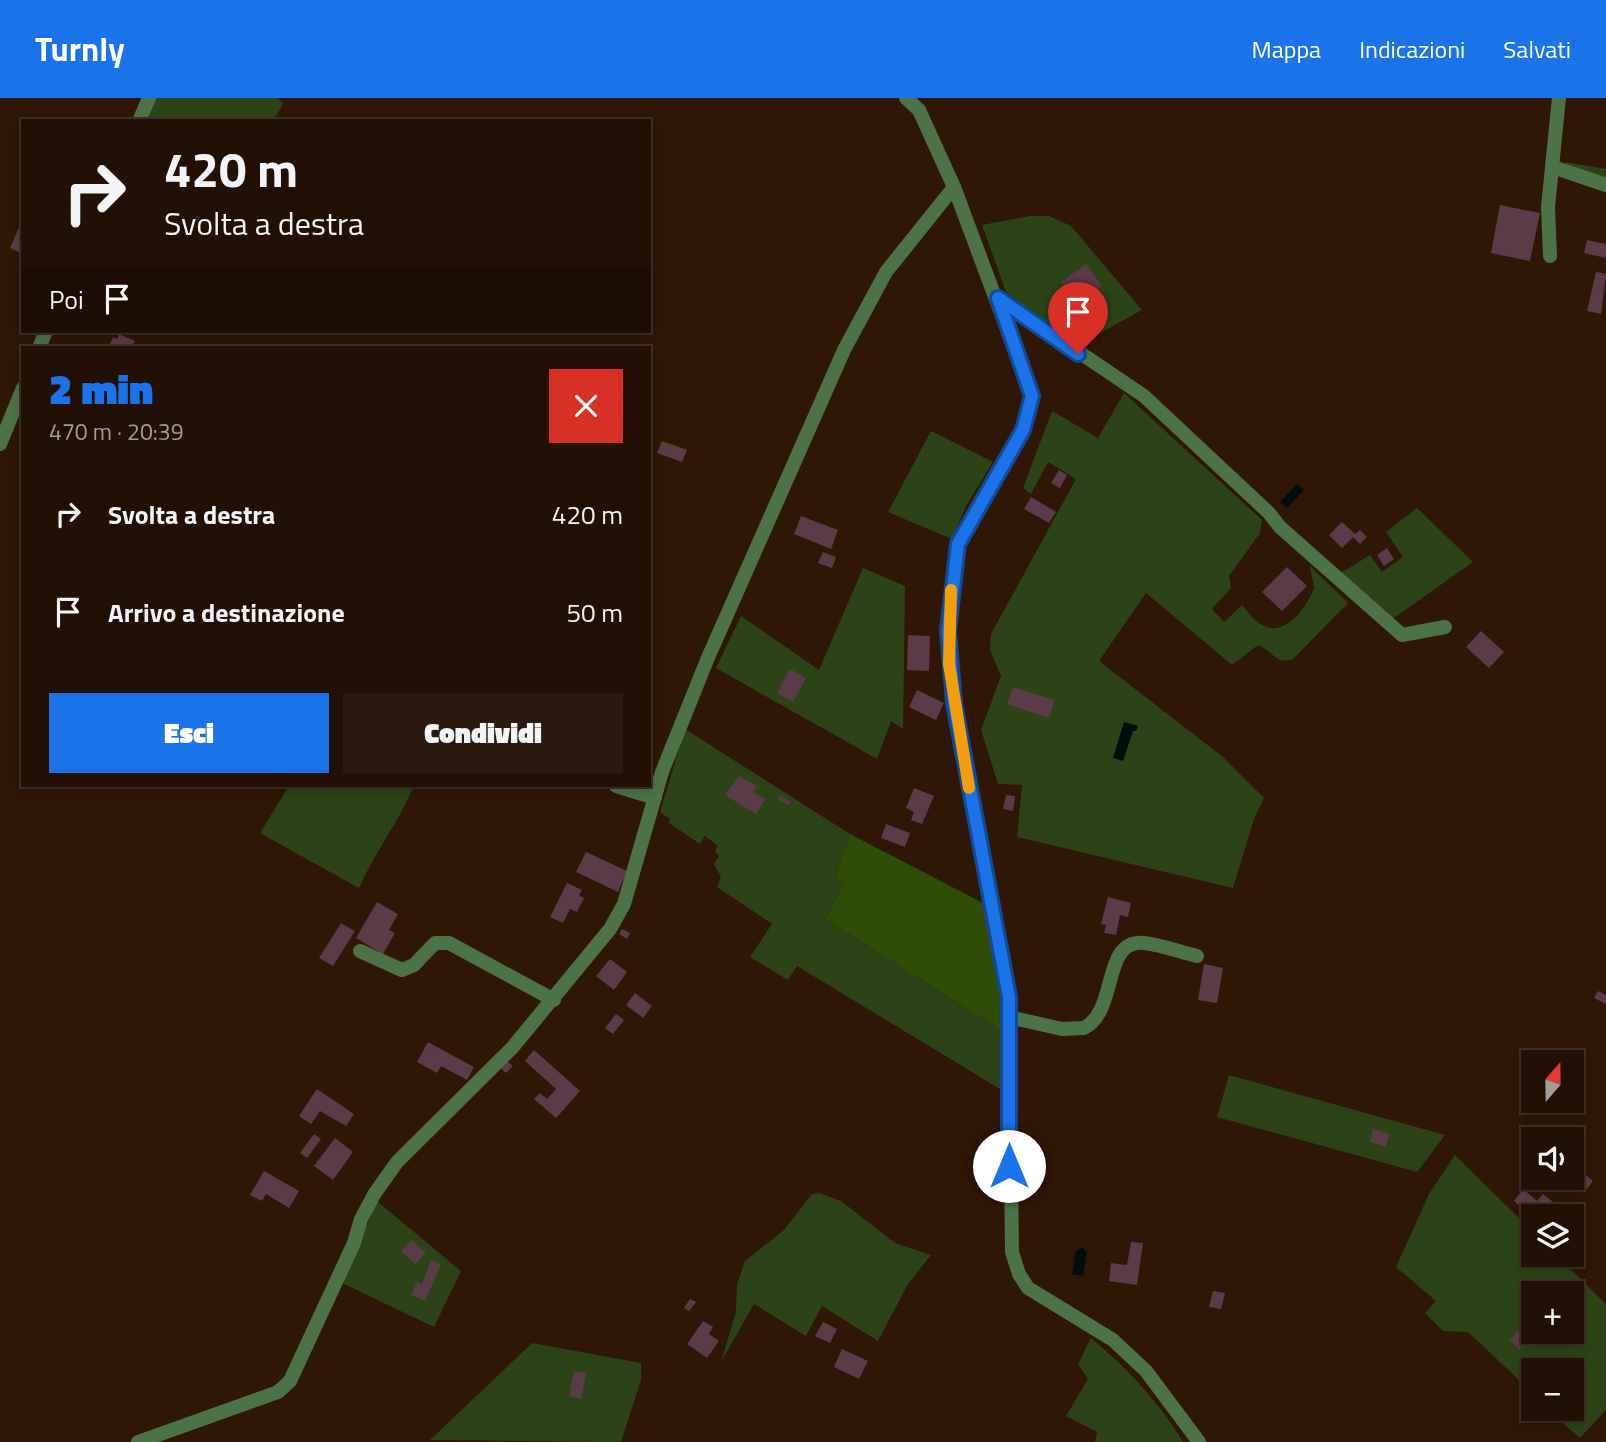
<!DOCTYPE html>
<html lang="it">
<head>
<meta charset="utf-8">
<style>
	body { margin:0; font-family:"Titillium Web",sans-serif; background:#2b190e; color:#f1f3f6; height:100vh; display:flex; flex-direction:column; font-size:26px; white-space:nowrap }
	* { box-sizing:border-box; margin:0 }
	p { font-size:23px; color:#a39d9a }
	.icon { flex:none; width:38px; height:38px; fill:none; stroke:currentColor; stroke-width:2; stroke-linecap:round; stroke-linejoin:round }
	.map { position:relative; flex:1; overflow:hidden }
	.sheet { position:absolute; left:21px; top:248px; width:630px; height:441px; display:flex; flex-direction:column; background:#231004; border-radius:0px; box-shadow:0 4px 10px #0003,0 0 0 2px #403026 }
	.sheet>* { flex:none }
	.guide { position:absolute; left:21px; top:21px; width:630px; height:214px; border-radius:0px; box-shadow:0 4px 10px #0003,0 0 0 2px #403026; background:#231004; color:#f1f3f6; overflow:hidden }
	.needle { width:46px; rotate:20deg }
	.tools { position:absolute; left:1521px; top:952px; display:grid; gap:14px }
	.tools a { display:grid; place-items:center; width:63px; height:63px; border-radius:0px; background:#231004; box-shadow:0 4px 10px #0003,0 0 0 2px #403026; font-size:35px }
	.pin { position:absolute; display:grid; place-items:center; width:60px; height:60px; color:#fff; margin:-72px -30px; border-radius:50% 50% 50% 0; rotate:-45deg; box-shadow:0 0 7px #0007 }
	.pin .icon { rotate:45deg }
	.me { position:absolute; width:77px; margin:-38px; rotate:0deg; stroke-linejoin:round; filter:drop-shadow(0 0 5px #0008) }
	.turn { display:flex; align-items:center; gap:24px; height:147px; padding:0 28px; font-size:32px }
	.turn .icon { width:91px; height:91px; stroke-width:2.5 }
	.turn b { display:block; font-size:49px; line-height:60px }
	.then { display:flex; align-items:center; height:66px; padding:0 28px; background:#0003; gap:14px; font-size:26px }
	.round { display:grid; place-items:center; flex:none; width:74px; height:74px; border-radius:0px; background:#2b190e }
	.headline { display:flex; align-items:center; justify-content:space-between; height:119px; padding:0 28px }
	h1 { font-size:42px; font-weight:800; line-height:52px; color:#1a73e8 }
	.cta { display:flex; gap:14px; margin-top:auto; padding:14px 28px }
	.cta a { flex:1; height:80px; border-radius:0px; background:#1a73e8; color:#fff; font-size:28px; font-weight:800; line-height:80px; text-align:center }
	.cta a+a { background:#2b190e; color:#f1f3f6 }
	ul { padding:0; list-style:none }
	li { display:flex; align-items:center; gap:21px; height:98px; padding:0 28px }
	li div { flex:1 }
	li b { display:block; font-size:26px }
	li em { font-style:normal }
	header { display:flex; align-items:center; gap:42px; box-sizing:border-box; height:98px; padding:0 35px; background:#1a73e8; color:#fff }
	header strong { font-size:33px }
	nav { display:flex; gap:38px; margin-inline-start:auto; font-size:24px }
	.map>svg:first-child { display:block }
	.green { fill:#2c4415; fill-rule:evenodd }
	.forest { fill:#2e4d05 }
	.water { fill:#000e10 }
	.building { fill:#5c3b49 }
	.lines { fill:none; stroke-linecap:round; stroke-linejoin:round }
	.minor { stroke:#4b7345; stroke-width:14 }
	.route-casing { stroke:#114b97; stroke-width:18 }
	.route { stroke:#1a73e8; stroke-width:12 }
	.slow { stroke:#f59e0b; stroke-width:12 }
</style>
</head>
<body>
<header>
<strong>Turnly</strong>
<nav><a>Mappa</a><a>Indicazioni</a><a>Salvati</a></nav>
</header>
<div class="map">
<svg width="1606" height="1344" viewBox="0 0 1606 1344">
	<rect width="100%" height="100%" fill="#2f1605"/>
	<g class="green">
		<path d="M 155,0 L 278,0 L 283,6 L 273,23 L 144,23 Z"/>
		<path d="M 1565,64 L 1606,71 L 1606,83 L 1565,68 Z"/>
		<path d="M 1030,118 L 1049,118 L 1071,128 L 1142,212 L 1077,248 L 1006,194 L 982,127 Z"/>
		<path d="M 1124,295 L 1262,422 L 1260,435 L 1229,478 L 1231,490 L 1212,511 L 1224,524 L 1242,507 C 1249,515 1256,526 1267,529 C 1289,536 1308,506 1314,490 L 1310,468 L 1348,505 L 1293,561 C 1276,567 1273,553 1258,547 L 1232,567 L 1146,495 L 1099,563 L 1223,659 L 1264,700 L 1254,721 L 1233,790 L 1017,739 L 1022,687 L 998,686 L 981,632 L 1001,578 L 990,552 L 991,536 L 1076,381 L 1048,364 L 1031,396 L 1023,390 L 1052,313 L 1098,340 Z"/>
		<path d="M 931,333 L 993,364 L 966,408 L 952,441 L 888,414 Z"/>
		<path d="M 1417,410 L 1473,464 L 1391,522 L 1341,475 L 1370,457 L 1382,474 L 1403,459 L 1386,434 Z"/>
		<path d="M 863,470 L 905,488 L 903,631 L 891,623 L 877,661 L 716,570 L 741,518 L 819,572 Z"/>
		<path d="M 685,631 L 850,736 L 835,779 L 844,785 L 825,821 L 1001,932 L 1000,991 L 797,868 L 788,882 L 750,859 L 772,826 L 717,789 L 721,779 L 714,766 L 719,758 L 715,753 L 718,748 L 705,738 L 700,746 L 669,725 L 670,721 L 660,714 Z"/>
		<path d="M 289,688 L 414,688 C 399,723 375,754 359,790 L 260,735 Z"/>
		<path d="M 1229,977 L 1445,1037 L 1417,1074 L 1217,1019 Z"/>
		<path d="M 1455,1057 L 1533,1134 L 1533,1157 L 1556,1157 L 1606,1206 L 1606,1312 L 1580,1340 L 1546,1311 L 1572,1311 L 1572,1272 L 1533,1272 L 1533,1295 L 1468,1234 L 1443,1233 L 1425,1215 L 1436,1203 L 1396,1169 L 1429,1096 ZM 1533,1195 L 1572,1195 L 1572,1234 L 1533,1234 Z"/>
		<path d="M 819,1095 L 841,1103 L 895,1145 L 931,1157 L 908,1186 L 878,1243 L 822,1208 L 806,1238 L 754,1206 L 721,1264 L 736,1214 L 737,1186 L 745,1163 L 784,1132 L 812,1096 Z"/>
		<path d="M 377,1103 L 461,1173 L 434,1229 L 342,1185 Z"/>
		<path d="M 1091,1240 C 1127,1270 1159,1304 1183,1344 L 1095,1344 L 1097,1334 L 1066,1318 L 1088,1281 L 1078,1266 Z"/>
		<path d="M 532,1245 L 641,1265 L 641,1282 L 621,1344 L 430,1342 Z"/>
	</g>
	<path class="forest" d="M 850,736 L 987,807 L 1002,900 L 1001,932 L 825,821 L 844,785 L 835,779 Z"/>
	<g class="water">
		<path d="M 1297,386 L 1304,392 L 1287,410 L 1280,404 Z"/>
		<path d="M 1124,624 L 1138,628 L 1136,633 L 1133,633 L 1123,663 L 1113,660 Z"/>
		<path d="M 1082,1149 L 1087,1154 L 1083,1178 L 1072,1176 L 1076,1153 Z"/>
	</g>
	<g class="building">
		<path d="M 1500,107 L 1540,115 L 1530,163 L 1491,155 Z"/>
		<path d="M 23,120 L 23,156 L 10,150 Z"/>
		<path d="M 1587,142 L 1606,146 L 1606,160 L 1584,155 Z"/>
		<path d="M 1086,166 L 1102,188 L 1090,197 L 1086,192 L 1074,201 L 1061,184 Z"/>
		<path d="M 1596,174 L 1606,176 L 1601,216 L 1587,213 Z"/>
		<path d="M 119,236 L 135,243 L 131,250 L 110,246 L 113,239 L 117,241 Z"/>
		<path d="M 662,343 L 687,352 L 682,364 L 657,355 Z"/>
		<path d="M 1059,372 L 1067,377 L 1060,390 L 1051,385 Z"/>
		<path d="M 1031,399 L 1056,414 L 1049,425 L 1024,411 Z"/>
		<path d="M 801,418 L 838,432 L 831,451 L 794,436 Z"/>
		<path d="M 1342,424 L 1355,436 L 1360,432 L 1367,439 L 1360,446 L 1353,439 L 1342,450 L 1329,437 Z"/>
		<path d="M 1387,450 L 1394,461 L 1384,468 L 1377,457 Z"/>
		<path d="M 823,454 L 836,459 L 832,470 L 818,465 Z"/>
		<path d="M 1287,469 L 1307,488 L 1282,513 L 1262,494 Z"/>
		<path d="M 1481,533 L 1504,554 L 1489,570 L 1466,549 Z"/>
		<path d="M 908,537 L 930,538 L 929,573 L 907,572 Z"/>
		<path d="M 790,571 L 806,580 L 793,604 L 777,595 Z"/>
		<path d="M 1013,589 L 1055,602 L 1049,620 L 1007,606 Z"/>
		<path d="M 917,592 L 944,605 L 936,622 L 909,609 Z"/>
		<path d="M 739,678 L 757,688 L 753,694 L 765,701 L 756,716 L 725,697 Z"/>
		<path d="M 914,690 L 934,698 L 922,726 L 911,722 L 914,714 L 906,710 Z"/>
		<path d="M 780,697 L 791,704 L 788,707 L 778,701 Z"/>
		<path d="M 1006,697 L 1015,698 L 1013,713 L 1003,711 Z"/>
		<path d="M 886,726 L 910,735 L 905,749 L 881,740 Z"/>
		<path d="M 586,754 L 627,773 L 618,794 L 576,774 Z"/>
		<path d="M 567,785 L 582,792 L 579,797 L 584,800 L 577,814 L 570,811 L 563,825 L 550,819 Z"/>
		<path d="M 1108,799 L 1131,805 L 1128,819 L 1120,817 L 1116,837 L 1104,835 L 1106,827 L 1101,826 Z"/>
		<path d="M 377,804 L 398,816 L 389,832 L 395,835 L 383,856 L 356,840 Z"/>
		<path d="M 341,825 L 355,833 L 333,868 L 319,860 Z"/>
		<path d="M 622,831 L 630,835 L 627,841 L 619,836 Z"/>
		<path d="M 610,861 L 627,874 L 614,892 L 596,878 Z"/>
		<path d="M 1204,866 L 1223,870 L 1217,905 L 1198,902 Z"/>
		<path d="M 1598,893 L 1606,897 L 1606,906 L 1594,900 Z"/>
		<path d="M 635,895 L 652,908 L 643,920 L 626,907 Z"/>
		<path d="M 616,916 L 624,922 L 613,936 L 605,930 Z"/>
		<path d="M 428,944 L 474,969 L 467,982 L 441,968 L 437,975 L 417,964 Z"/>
		<path d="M 534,952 L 580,993 L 556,1020 L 534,1001 L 540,995 L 547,1001 L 556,991 L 525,963 Z"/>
		<path d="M 505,962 L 513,968 L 506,975 L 499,969 Z"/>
		<path d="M 317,991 L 354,1016 L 346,1028 L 320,1013 L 311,1026 L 299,1018 Z"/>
		<path d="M 1373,1031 L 1389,1036 L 1386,1049 L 1370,1044 Z"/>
		<path d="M 314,1036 L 321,1041 L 307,1060 L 300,1055 Z"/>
		<path d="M 335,1040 L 353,1054 L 333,1082 L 314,1068 Z"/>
		<path d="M 1577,1070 L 1593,1083 L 1587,1091 L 1572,1078 Z"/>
		<path d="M 264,1073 L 299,1093 L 289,1110 L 266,1096 L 262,1103 L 250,1097 Z"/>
		<path d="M 1523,1091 L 1537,1103 L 1543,1096 L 1558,1108 L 1550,1118 L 1532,1118 L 1514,1103 Z"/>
		<path d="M 412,1142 L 426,1155 L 415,1166 L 401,1153 Z"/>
		<path d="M 1131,1144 L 1143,1145 L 1137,1187 L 1109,1183 L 1111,1165 L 1127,1167 Z"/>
		<path d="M 431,1162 L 441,1166 L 425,1203 L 411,1197 L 417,1184 L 422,1186 Z"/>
		<path d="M 1213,1193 L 1225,1195 L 1221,1211 L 1209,1209 Z"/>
		<path d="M 690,1201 L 696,1204 L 689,1213 L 684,1210 Z"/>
		<path d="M 703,1223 L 713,1229 L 709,1236 L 719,1243 L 707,1260 L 687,1246 Z"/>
		<path d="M 823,1224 L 837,1231 L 830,1245 L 815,1238 Z"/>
		<path d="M 1522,1229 L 1531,1238 L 1519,1251 L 1510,1242 Z"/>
		<path d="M 842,1251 L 868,1263 L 859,1281 L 834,1269 Z"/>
		<path d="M 574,1273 L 586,1275 L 581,1301 L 569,1298 Z"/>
	</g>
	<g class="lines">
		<g class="minor">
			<path d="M 906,0 L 919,12 L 954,89 L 1032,298 L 1023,332 L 958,446 L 948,533 L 954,605 L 1009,899 L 1012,1154 L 1019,1176 L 1028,1190 L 1113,1242 L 1146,1273 L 1199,1344"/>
			<path d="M 139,23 L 149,0"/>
			<path d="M 1553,69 L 1606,87"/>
			<path d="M 1550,158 L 1548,109 L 1559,0"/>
			<path d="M 999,200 L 1144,298 L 1269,415 L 1280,429 L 1402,537 L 1445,529"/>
			<path d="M 39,250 L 46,233"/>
			<path d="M 0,346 L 23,290"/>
			<path d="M 616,688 L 655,700"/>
			<path d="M 360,853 L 402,872 L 414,867 L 435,845 L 449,845 L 554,902"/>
			<path d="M 1009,919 L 1062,931 L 1084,930 C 1119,912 1101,841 1144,845 C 1162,847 1180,854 1197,858"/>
			<path d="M 138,1344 L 278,1294 L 290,1283 L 354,1145 L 361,1121 L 375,1095 L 397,1064 L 512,950 L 610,831 L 624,806 L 662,674 L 707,562 L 844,252 L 886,174 L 954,89"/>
		</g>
	</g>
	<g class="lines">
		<g class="route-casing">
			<path id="route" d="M 1009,1068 L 1009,899 L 954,605 L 948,533 L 958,446 L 1023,332 L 1032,298 L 998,200 L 1078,256"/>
		</g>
		<use href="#route" class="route"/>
		<path class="slow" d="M 951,492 L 949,566 L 969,690"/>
	</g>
</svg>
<div class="tools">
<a><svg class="needle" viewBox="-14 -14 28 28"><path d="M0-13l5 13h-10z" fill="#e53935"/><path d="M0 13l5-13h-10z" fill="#a39d9a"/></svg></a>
<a><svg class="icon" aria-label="sound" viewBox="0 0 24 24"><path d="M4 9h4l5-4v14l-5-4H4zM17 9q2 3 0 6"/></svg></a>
<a><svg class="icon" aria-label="layers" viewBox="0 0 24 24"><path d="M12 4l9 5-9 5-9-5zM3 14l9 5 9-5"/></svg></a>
<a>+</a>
<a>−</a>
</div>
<div class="pin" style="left:1078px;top:256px;background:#d93025"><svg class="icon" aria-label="arrive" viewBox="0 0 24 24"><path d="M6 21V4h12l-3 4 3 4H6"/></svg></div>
<svg class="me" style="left:1009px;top:1068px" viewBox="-20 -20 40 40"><circle r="19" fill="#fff"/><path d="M0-13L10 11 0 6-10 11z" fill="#1a73e8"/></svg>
<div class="guide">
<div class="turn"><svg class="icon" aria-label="right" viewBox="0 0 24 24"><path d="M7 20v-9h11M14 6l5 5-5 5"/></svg><div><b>420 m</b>Svolta a destra</div></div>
<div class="then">Poi<svg class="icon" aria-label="arrive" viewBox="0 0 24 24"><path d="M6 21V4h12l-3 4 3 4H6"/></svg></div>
</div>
<section class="sheet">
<div class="headline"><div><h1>2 min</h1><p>470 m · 20:39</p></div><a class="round" style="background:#d93025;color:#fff"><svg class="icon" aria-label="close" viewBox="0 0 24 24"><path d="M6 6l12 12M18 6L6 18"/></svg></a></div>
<ul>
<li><svg class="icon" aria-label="right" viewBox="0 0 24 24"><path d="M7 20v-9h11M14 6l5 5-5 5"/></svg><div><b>Svolta a destra</b></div><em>420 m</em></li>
<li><svg class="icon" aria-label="arrive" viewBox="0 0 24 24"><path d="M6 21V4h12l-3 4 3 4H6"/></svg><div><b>Arrivo a destinazione</b></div><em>50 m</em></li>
</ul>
<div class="cta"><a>Esci</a><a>Condividi</a></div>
</section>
</div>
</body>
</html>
